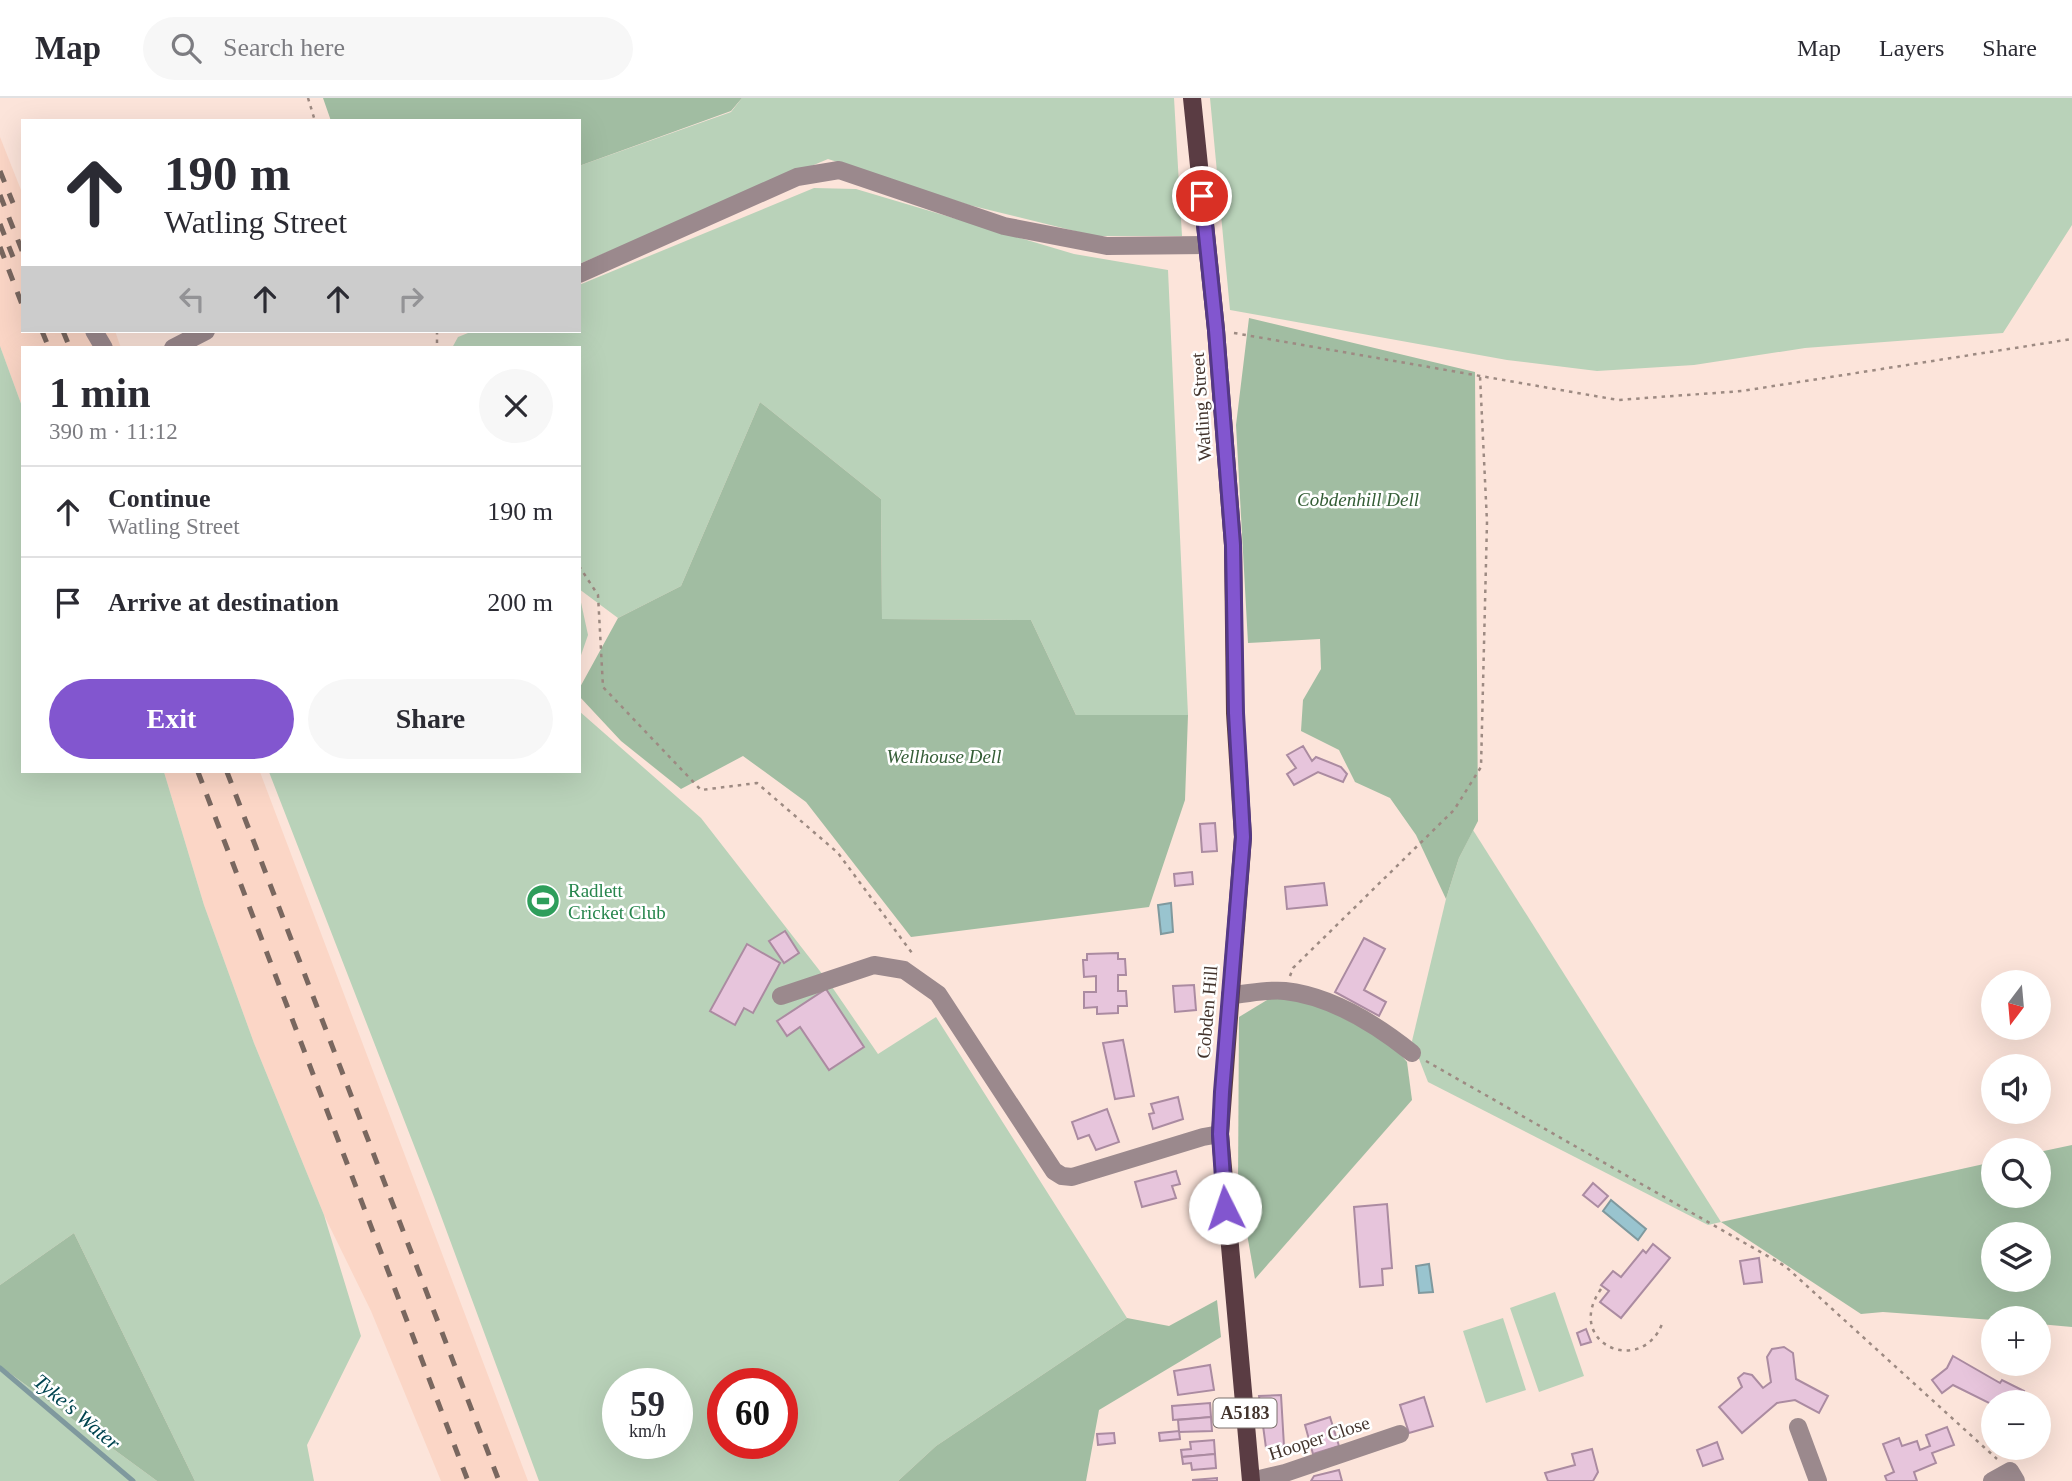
<!DOCTYPE html>
<html lang="en">
<head>
<meta charset="utf-8">
<style>
	body { margin:0; font-family:Georgia,serif; background:#f7f7f7; color:#2b2b33; height:100vh; display:flex; flex-direction:column; font-size:26px; white-space:nowrap }
	* { box-sizing:border-box; margin:0 }
	p { font-size:23px; color:#7c7c81 }
	.icon { flex:none; width:38px; height:38px; fill:none; stroke:currentColor; stroke-width:2; stroke-linecap:round; stroke-linejoin:round }
	.map { position:relative; flex:1; overflow:hidden }
	.side { position:absolute; left:21px; top:248px; width:560px; height:427px; display:flex; flex-direction:column; background:#fff; border-radius:0px; box-shadow:0 7px 28px #0002 }
	.side>* { flex:none }
	.hud { position:absolute; left:21px; top:21px; width:560px; height:214px; border-radius:0px; box-shadow:0 7px 28px #0002; background:#fff; color:#2b2b33; overflow:hidden }
	.needle { width:46px; rotate:196deg }
	.controls { position:absolute; left:1981px; top:872px; display:grid; gap:14px }
	.controls a { display:grid; place-items:center; width:70px; height:70px; border-radius:50%; background:#fff; box-shadow:0 7px 28px #0002; font-size:35px }
	.speed { position:absolute; left:602px; top:1270px; display:flex; gap:14px; font-size:35px; font-weight:700; text-align:center }
	.speed>* { display:grid; place-content:center; width:91px; height:91px; border-radius:50%; background:#fff; box-shadow:0 7px 28px #0002; line-height:1 }
	.speed small { font-size:18px; font-weight:400 }
	.speed .limit { border:10px solid #d22; background:#fff; color:#111 }
	.pin { position:absolute; display:grid; place-items:center; width:60px; height:60px; color:#fff; margin:-30px; border:4px solid #fff; border-radius:50%; box-shadow:0 2px 7px #0007 }
	.me { position:absolute; width:77px; margin:-38px; rotate:356deg; stroke-linejoin:round; filter:drop-shadow(0 0 5px #0008) }
	.turn { display:flex; align-items:center; gap:24px; height:147px; padding:0 28px; font-size:32px }
	.turn .icon { width:91px; height:91px; stroke-width:2.5 }
	.turn b { display:block; font-size:49px; line-height:60px }
	.lanes { display:flex; align-items:center; height:66px; padding:0 28px; background:#0003; justify-content:center; gap:35px; direction:ltr }
	.lanes .off { opacity:.35 }
	.round { display:grid; place-items:center; flex:none; width:74px; height:74px; border-radius:37px; background:#f7f7f7 }
	.headline { display:flex; align-items:center; justify-content:space-between; height:119px; padding:0 28px }
	h1 { font-size:42px; font-weight:800; line-height:52px }
	.primary-button { display:flex; gap:14px; margin-top:auto; padding:14px 28px }
	.primary-button a { flex:1; height:80px; border-radius:42px; background:#8256cf; color:#fff; font-size:28px; font-weight:800; line-height:80px; text-align:center }
	.primary-button a+a { background:#f7f7f7; color:#2b2b33 }
	ul { padding:0; list-style:none }
	li { display:flex; align-items:center; gap:21px; height:91px; padding:0 28px; border-top:2px solid #e1e1e2 }
	li div { flex:1 }
	li b { display:block; font-size:26px }
	li em { font-style:normal }
	header { display:flex; align-items:center; gap:42px; box-sizing:border-box; height:98px; padding:0 35px; background:#fff; border-bottom:2px solid #e1e1e2 }
	header strong { font-size:33px }
	nav { display:flex; gap:38px; margin-inline-start:auto; font-size:24px }
	.search { width:490px; height:63px; background:#f7f7f7; display:flex; align-items:center; gap:18px; box-sizing:border-box; padding:0 24px; border-radius:38px; color:#7c7c81; font-size:26px }
	.map>svg:first-child { display:block }
	.built { fill:#fbd6c6 }
	.green { fill:#b9d2b9; fill-rule:evenodd }
	.forest { fill:#a1bda2; fill-rule:evenodd }
	.water { fill:#99c4cf; stroke:#7f999e; stroke-width:2 }
	.lines { fill:none; stroke-linecap:round; stroke-linejoin:round }
	.stream { stroke:#7f999e; stroke-width:5 }
	.building { fill:#e7c5dc; stroke:#ab8ba1; stroke-width:2 }
	.path { stroke:#9d8a82; stroke-width:2.5; stroke-dasharray:3.5 5; stroke-linecap:butt }
	.minor { stroke:#9b898d; stroke-width:18 }
	.major { stroke:#5a3c43; stroke-width:18 }
	.rail { stroke:#79675f; stroke-width:5; stroke-dasharray:12 12; stroke-linecap:butt }
	.route-casing { stroke:#543887; stroke-width:18 }
	.route { stroke:#8256cf; stroke-width:12 }
	.labels { text-anchor:middle; dominant-baseline:central; stroke-width:5; stroke-linejoin:round; paint-order:stroke }
	.shield { fill:#fff; stroke:#7b716c; stroke-width:2 }
	.shield-label { font-size:18px; font-weight:bold; fill:#43342d }
	.street-label { font-size:19px; fill:#43342d; stroke:#fff }
	.park-label { font-size:19px; font-style:italic; fill:#345d36; stroke:#fff }
	.leisure-label { font-size:19px; fill:#27864d; stroke:#fff; text-anchor:start }
	.water-label { font-size:21px; font-style:italic; fill:#004450; stroke:#fff }
</style>
</head>
<body>
<header>
<strong>Map</strong>
<div class="search"><svg class="icon" aria-label="search" viewBox="0 0 24 24"><circle cx="10" cy="10" r="6"/><path d="M15 15l6 6"/></svg>Search here</div>
<nav><a>Map</a><a>Layers</a><a>Share</a></nav>
</header>
<div class="map">
<svg width="2072" height="1383" viewBox="0 0 2072 1383">
	<rect width="100%" height="100%" fill="#fce4da"/>
	<g class="built">
		<path d="M 0,39 L 23,97 L 23,233 L 115,233 L 121,250 L 23,250 L 23,311 L 0,248 Z"/>
		<path d="M 164,674 L 260,674 L 528,1383 L 441,1383 L 371,1213 L 324,1117 L 254,945 L 204,807 Z"/>
	</g>
	<g class="green">
		<path d="M 742,0 L 1174,0 L 1182,138 L 1095,138 L 969,107 L 828,61 L 579,166 L 579,68 L 731,14 Z"/>
		<path d="M 1210,0 L 2072,0 L 2072,127 L 2003,235 L 1805,250 L 1694,267 L 1597,273 L 1507,262 L 1230,212 Z"/>
		<path d="M 814,90 L 856,91 L 1074,156 L 1168,172 L 1188,617 L 1076,617 L 1031,522 L 882,521 L 881,401 L 760,304 L 681,488 L 618,520 L 579,491 L 579,250 L 452,250 L 458,239 L 473,233 L 579,233 L 579,187 Z"/>
		<path d="M 0,248 L 23,311 L 23,674 L 164,674 L 204,807 L 254,945 L 324,1117 L 361,1238 L 307,1347 L 314,1383 L 195,1383 L 74,1135 L 0,1187 Z"/>
		<path d="M 579,495 L 588,537 L 579,563 Z"/>
		<path d="M 579,613 L 701,720 L 830,886 L 878,956 L 936,919 L 1127,1220 L 936,1348 L 898,1383 L 539,1383 L 434,1099 L 269,674 L 579,674 ZM 618,1286 L 677,1286 L 677,1346 L 618,1346 ZM 723,1286 L 782,1286 L 782,1346 L 723,1346 Z"/>
		<path d="M 1473,732 L 1721,1124 L 1708,1127 L 1428,984 L 1412,943 L 1446,801 L 1459,760 Z"/>
		<path d="M 1555,1194 L 1584,1278 L 1539,1294 L 1510,1210 Z"/>
		<path d="M 1503,1220 L 1526,1292 L 1486,1305 L 1463,1233 Z"/>
		<path d="M 0,1268 L 157,1383 L 0,1383 Z"/>
	</g>
	<g class="forest">
		<path d="M 323,0 L 742,0 L 731,13 L 579,68 L 579,23 L 331,23 Z"/>
		<path d="M 1249,220 L 1475,274 L 1478,723 L 1459,760 L 1446,801 L 1416,737 L 1390,700 L 1355,684 L 1339,652 L 1301,633 L 1303,602 L 1321,571 L 1320,541 L 1248,545 L 1236,327 Z"/>
		<path d="M 760,304 L 881,401 L 882,521 L 1031,522 L 1076,617 L 1188,617 L 1185,702 L 1149,809 L 911,839 L 806,704 L 743,658 L 681,691 L 621,643 L 579,598 L 579,591 L 618,520 L 681,488 Z"/>
		<path d="M 1272,899 L 1317,906 L 1391,945 L 1407,964 L 1412,1002 L 1255,1181 L 1238,1085 L 1239,919 Z"/>
		<path d="M 2072,1047 L 2072,1229 L 2039,1226 L 2039,1220 L 1993,1220 L 1993,1222 L 1883,1214 L 1861,1216 L 1721,1124 L 1993,1064 L 1993,1097 L 2039,1097 L 2039,1054 ZM 1993,1136 L 2039,1136 L 2039,1181 L 1993,1181 Z"/>
		<path d="M 74,1135 L 195,1383 L 157,1383 L 0,1268 L 0,1187 Z"/>
		<path d="M 1217,1202 L 1221,1239 L 1099,1312 L 1086,1383 L 898,1383 L 936,1348 L 1127,1220 L 1169,1228 Z"/>
	</g>
	<g class="water">
		<path d="M 1171,805 L 1173,834 L 1161,836 L 1158,807 Z"/>
		<path d="M 1611,1102 L 1646,1131 L 1638,1142 L 1603,1113 Z"/>
		<path d="M 1429,1166 L 1433,1194 L 1419,1195 L 1416,1168 Z"/>
	</g>
	<g class="lines">
		<path class="stream" d="M 0,1270 L 133,1383"/>
	</g>
	<g class="building">
		<path d="M 1303,648 L 1312,663 L 1316,659 L 1341,669 L 1347,676 L 1343,684 L 1318,674 L 1294,687 L 1287,676 L 1296,670 L 1287,657 Z"/>
		<path d="M 1215,725 L 1217,753 L 1202,754 L 1200,726 Z"/>
		<path d="M 1192,774 L 1193,786 L 1175,788 L 1174,776 Z"/>
		<path d="M 1324,785 L 1327,807 L 1287,811 L 1285,789 Z"/>
		<path d="M 785,833 L 799,855 L 784,865 L 769,843 Z"/>
		<path d="M 1364,840 L 1385,851 L 1364,892 L 1386,904 L 1379,918 L 1335,894 Z"/>
		<path d="M 747,846 L 780,865 L 753,915 L 744,910 L 735,927 L 710,913 Z"/>
		<path d="M 1118,855 L 1118,861 L 1125,861 L 1126,877 L 1118,877 L 1118,893 L 1126,893 L 1127,908 L 1118,908 L 1118,915 L 1097,916 L 1097,909 L 1084,910 L 1084,894 L 1096,894 L 1096,878 L 1084,879 L 1083,862 L 1087,862 L 1087,856 Z"/>
		<path d="M 1194,887 L 1196,912 L 1175,914 L 1173,888 Z"/>
		<path d="M 826,891 L 864,949 L 829,972 L 800,929 L 787,938 L 777,923 Z"/>
		<path d="M 1123,942 L 1134,998 L 1115,1001 L 1103,945 Z"/>
		<path d="M 1178,999 L 1183,1021 L 1153,1031 L 1149,1016 L 1154,1015 L 1151,1006 Z"/>
		<path d="M 1107,1011 L 1119,1044 L 1096,1052 L 1089,1037 L 1078,1041 L 1072,1024 Z"/>
		<path d="M 1176,1073 L 1180,1086 L 1172,1088 L 1176,1100 L 1142,1109 L 1135,1084 Z"/>
		<path d="M 1593,1085 L 1608,1098 L 1598,1109 L 1583,1097 Z"/>
		<path d="M 1387,1106 L 1392,1170 L 1382,1171 L 1383,1187 L 1360,1189 L 1354,1109 Z"/>
		<path d="M 1653,1146 L 1670,1160 L 1621,1220 L 1600,1204 L 1609,1193 L 1601,1187 L 1613,1173 L 1621,1179 L 1643,1152 L 1646,1155 Z"/>
		<path d="M 1759,1160 L 1762,1184 L 1744,1186 L 1740,1163 Z"/>
		<path d="M 1586,1231 L 1591,1244 L 1581,1247 L 1577,1235 Z"/>
		<path d="M 1784,1249 L 1793,1255 L 1796,1281 L 1828,1298 L 1819,1315 L 1795,1302 L 1777,1305 L 1742,1335 L 1719,1309 L 1742,1289 L 1738,1280 L 1744,1275 L 1752,1277 L 1763,1290 L 1771,1284 L 1767,1259 L 1772,1251 Z"/>
		<path d="M 1953,1258 L 2000,1285 L 2002,1282 L 2024,1293 L 2018,1304 L 1993,1304 L 1993,1307 L 1953,1287 L 1942,1295 L 1932,1282 L 1947,1270 Z"/>
		<path d="M 1210,1267 L 1214,1292 L 1178,1297 L 1174,1273 Z"/>
		<path d="M 1281,1297 L 1284,1348 L 1266,1350 L 1259,1298 Z"/>
		<path d="M 1424,1299 L 1433,1328 L 1409,1335 L 1400,1307 Z"/>
		<path d="M 1210,1305 L 1211,1319 L 1173,1322 L 1172,1308 Z"/>
		<path d="M 1211,1319 L 1212,1333 L 1179,1334 L 1178,1322 Z"/>
		<path d="M 1330,1319 L 1339,1348 L 1313,1356 L 1305,1327 Z"/>
		<path d="M 1947,1329 L 1954,1347 L 1932,1355 L 1936,1365 L 1914,1374 L 1917,1383 L 1887,1383 L 1885,1378 L 1894,1374 L 1883,1346 L 1899,1340 L 1902,1348 L 1917,1343 L 1920,1352 L 1930,1348 L 1926,1337 Z"/>
		<path d="M 1179,1333 L 1180,1341 L 1160,1343 L 1159,1335 Z"/>
		<path d="M 1114,1335 L 1115,1345 L 1098,1347 L 1097,1336 Z"/>
		<path d="M 1214,1342 L 1215,1356 L 1182,1359 L 1181,1352 L 1191,1351 L 1190,1344 Z"/>
		<path d="M 1717,1344 L 1723,1361 L 1703,1368 L 1697,1352 Z"/>
		<path d="M 1592,1351 L 1598,1374 L 1593,1383 L 1548,1383 L 1545,1375 L 1575,1367 L 1572,1356 Z"/>
		<path d="M 1215,1356 L 1216,1370 L 1192,1372 L 1191,1365 L 1183,1366 L 1182,1359 Z"/>
		<path d="M 1339,1372 L 1342,1383 L 1311,1383 L 1314,1378 Z"/>
		<path d="M 1217,1380 L 1217,1383 L 1193,1383 L 1193,1382 Z"/>
	</g>
	<g class="lines">
		<g class="path">
			<path d="M 308,0 L 315,23"/>
			<path d="M 437,233 L 437,250"/>
			<path d="M 1234,235 L 1618,302 L 1742,293 L 2072,241"/>
			<path d="M 579,468 L 598,497 L 603,589 L 701,692 L 757,685 L 838,755 L 912,855"/>
			<path d="M 1290,878 L 1293,870 L 1454,712 L 1481,669 L 1487,424 L 1480,278"/>
			<path d="M 1426,963 L 1785,1168 L 1997,1361"/>
			<path d="M 1601,1191 C 1563,1245 1641,1279 1662,1226"/>
		</g>
		<g class="minor">
			<path d="M 579,176 L 797,79 L 839,72 L 1004,128 L 1107,148 L 1207,147"/>
			<path d="M 94,233 L 104,250"/>
			<path d="M 173,250 L 206,233"/>
			<path d="M 1230,897 C 1247,896 1268,891 1285,893 C 1332,898 1377,927 1412,955"/>
			<path d="M 781,898 L 874,867 L 904,872 L 938,896 L 1054,1073 L 1062,1078 L 1072,1079 L 1203,1039 L 1220,1036"/>
			<path d="M 1798,1329 L 1818,1383"/>
			<path d="M 1251,1383 L 1285,1375 L 1400,1336"/>
			<path d="M 1992,1383 L 2010,1373 L 2016,1383"/>
		</g>
		<path class="major" d="M 1192,0 L 1216,232 L 1233,447 L 1235,615 L 1243,739 L 1220,1036 L 1251,1383"/>
		<g class="rail">
			<path d="M 0,73 L 13,105"/>
			<path d="M 0,97 L 23,155"/>
			<path d="M 0,126 L 13,159"/>
			<path d="M 0,149 L 23,209"/>
			<path d="M 42,233 L 49,250"/>
			<path d="M 63,233 L 70,250"/>
			<path d="M 198,674 L 468,1383"/>
			<path d="M 227,674 L 499,1383"/>
		</g>
	</g>
	<g class="lines">
		<g class="route-casing">
			<path id="route" d="M 1202,98 L 1216,232 L 1233,447 L 1236,615 L 1243,739 L 1222,994 L 1220,1036 L 1225,1110"/>
		</g>
		<use href="#route" class="route"/>
	</g>
	<defs>
		<g id="stadium-disc" transform="scale(1.75)"><circle r="9.5" fill="#2e9e5b" stroke="#fff"/><path d="M0-5a6.5 5 0 1 0 0 10a6.5 5 0 1 0 0-10ZM-3.5-1.8h7v3.6h-7Z" fill="#fff"/></g>
	</defs>
	<g fill-rule="evenodd">
		<use href="#stadium-disc" x="543" y="803"/>
	</g>
	<g class="labels">
		<rect class="shield" x="1213.5" y="1300.5" width="63" height="29" rx="5"/>
		<g class="shield-label">
			<text x="1245" y="1315">A5183</text>
		</g>
		<g class="street-label">
			<text transform="translate(1201 309) rotate(-94)">Watling Street</text>
			<text transform="translate(1207 914) rotate(-85)">Cobden Hill</text>
			<text transform="translate(1319 1340) rotate(-18)">Hooper Close</text>
		</g>
		<g class="park-label">
			<text x="1358" y="401">Cobdenhill Dell</text>
			<text x="944" y="658">Wellhouse Dell</text>
		</g>
		<g class="leisure-label">
			<text x="568" y="792">Radlett<tspan x="568" dy="22">Cricket Club</tspan></text>
		</g>
		<g class="water-label">
			<text transform="translate(77 1314) rotate(40)">Tyke's Water</text>
		</g>
	</g>
</svg>
<div class="controls">
<a><svg class="needle" viewBox="-14 -14 28 28"><path d="M0-13l5 13h-10z" fill="#e53935"/><path d="M0 13l5-13h-10z" fill="#7c7c81"/></svg></a>
<a><svg class="icon" aria-label="sound" viewBox="0 0 24 24"><path d="M4 9h4l5-4v14l-5-4H4zM17 9q2 3 0 6"/></svg></a>
<a><svg class="icon" aria-label="search" viewBox="0 0 24 24"><circle cx="10" cy="10" r="6"/><path d="M15 15l6 6"/></svg></a>
<a><svg class="icon" aria-label="layers" viewBox="0 0 24 24"><path d="M12 4l9 5-9 5-9-5zM3 14l9 5 9-5"/></svg></a>
<a>+</a>
<a>−</a>
</div>
<div class="speed"><div>59<small>km/h</small></div><div class="limit">60</div></div>
<div class="pin" style="left:1202px;top:98px;background:#d93025"><svg class="icon" aria-label="arrive" viewBox="0 0 24 24"><path d="M6 21V4h12l-3 4 3 4H6"/></svg></div>
<svg class="me" style="left:1225px;top:1110px" viewBox="-20 -20 40 40"><circle r="19" fill="#fff"/><path d="M0-13L10 11 0 6-10 11z" fill="#8256cf"/></svg>
<div class="hud">
<div class="turn"><svg class="icon" aria-label="ahead" viewBox="0 0 24 24"><path d="M12 20V5M6 11l6-6 6 6"/></svg><div><b>190 m</b>Watling Street</div></div>
<div class="lanes"><svg class="icon off" aria-label="left" viewBox="0 0 24 24"><path d="M17 20v-9H6M10 6l-5 5 5 5"/></svg><svg class="icon" aria-label="ahead" viewBox="0 0 24 24"><path d="M12 20V5M6 11l6-6 6 6"/></svg><svg class="icon" aria-label="ahead" viewBox="0 0 24 24"><path d="M12 20V5M6 11l6-6 6 6"/></svg><svg class="icon off" aria-label="right" viewBox="0 0 24 24"><path d="M7 20v-9h11M14 6l5 5-5 5"/></svg></div>
</div>
<section class="side">
<div class="headline"><div><h1>1 min</h1><p>390 m · 11:12</p></div><a class="round"><svg class="icon" aria-label="close" viewBox="0 0 24 24"><path d="M6 6l12 12M18 6L6 18"/></svg></a></div>
<ul>
<li><svg class="icon" aria-label="ahead" viewBox="0 0 24 24"><path d="M12 20V5M6 11l6-6 6 6"/></svg><div><b>Continue</b><p>Watling Street</p></div><em>190 m</em></li>
<li><svg class="icon" aria-label="arrive" viewBox="0 0 24 24"><path d="M6 21V4h12l-3 4 3 4H6"/></svg><div><b>Arrive at destination</b></div><em>200 m</em></li>
</ul>
<div class="primary-button"><a>Exit</a><a>Share</a></div>
</section>
</div>
</body>
</html>
